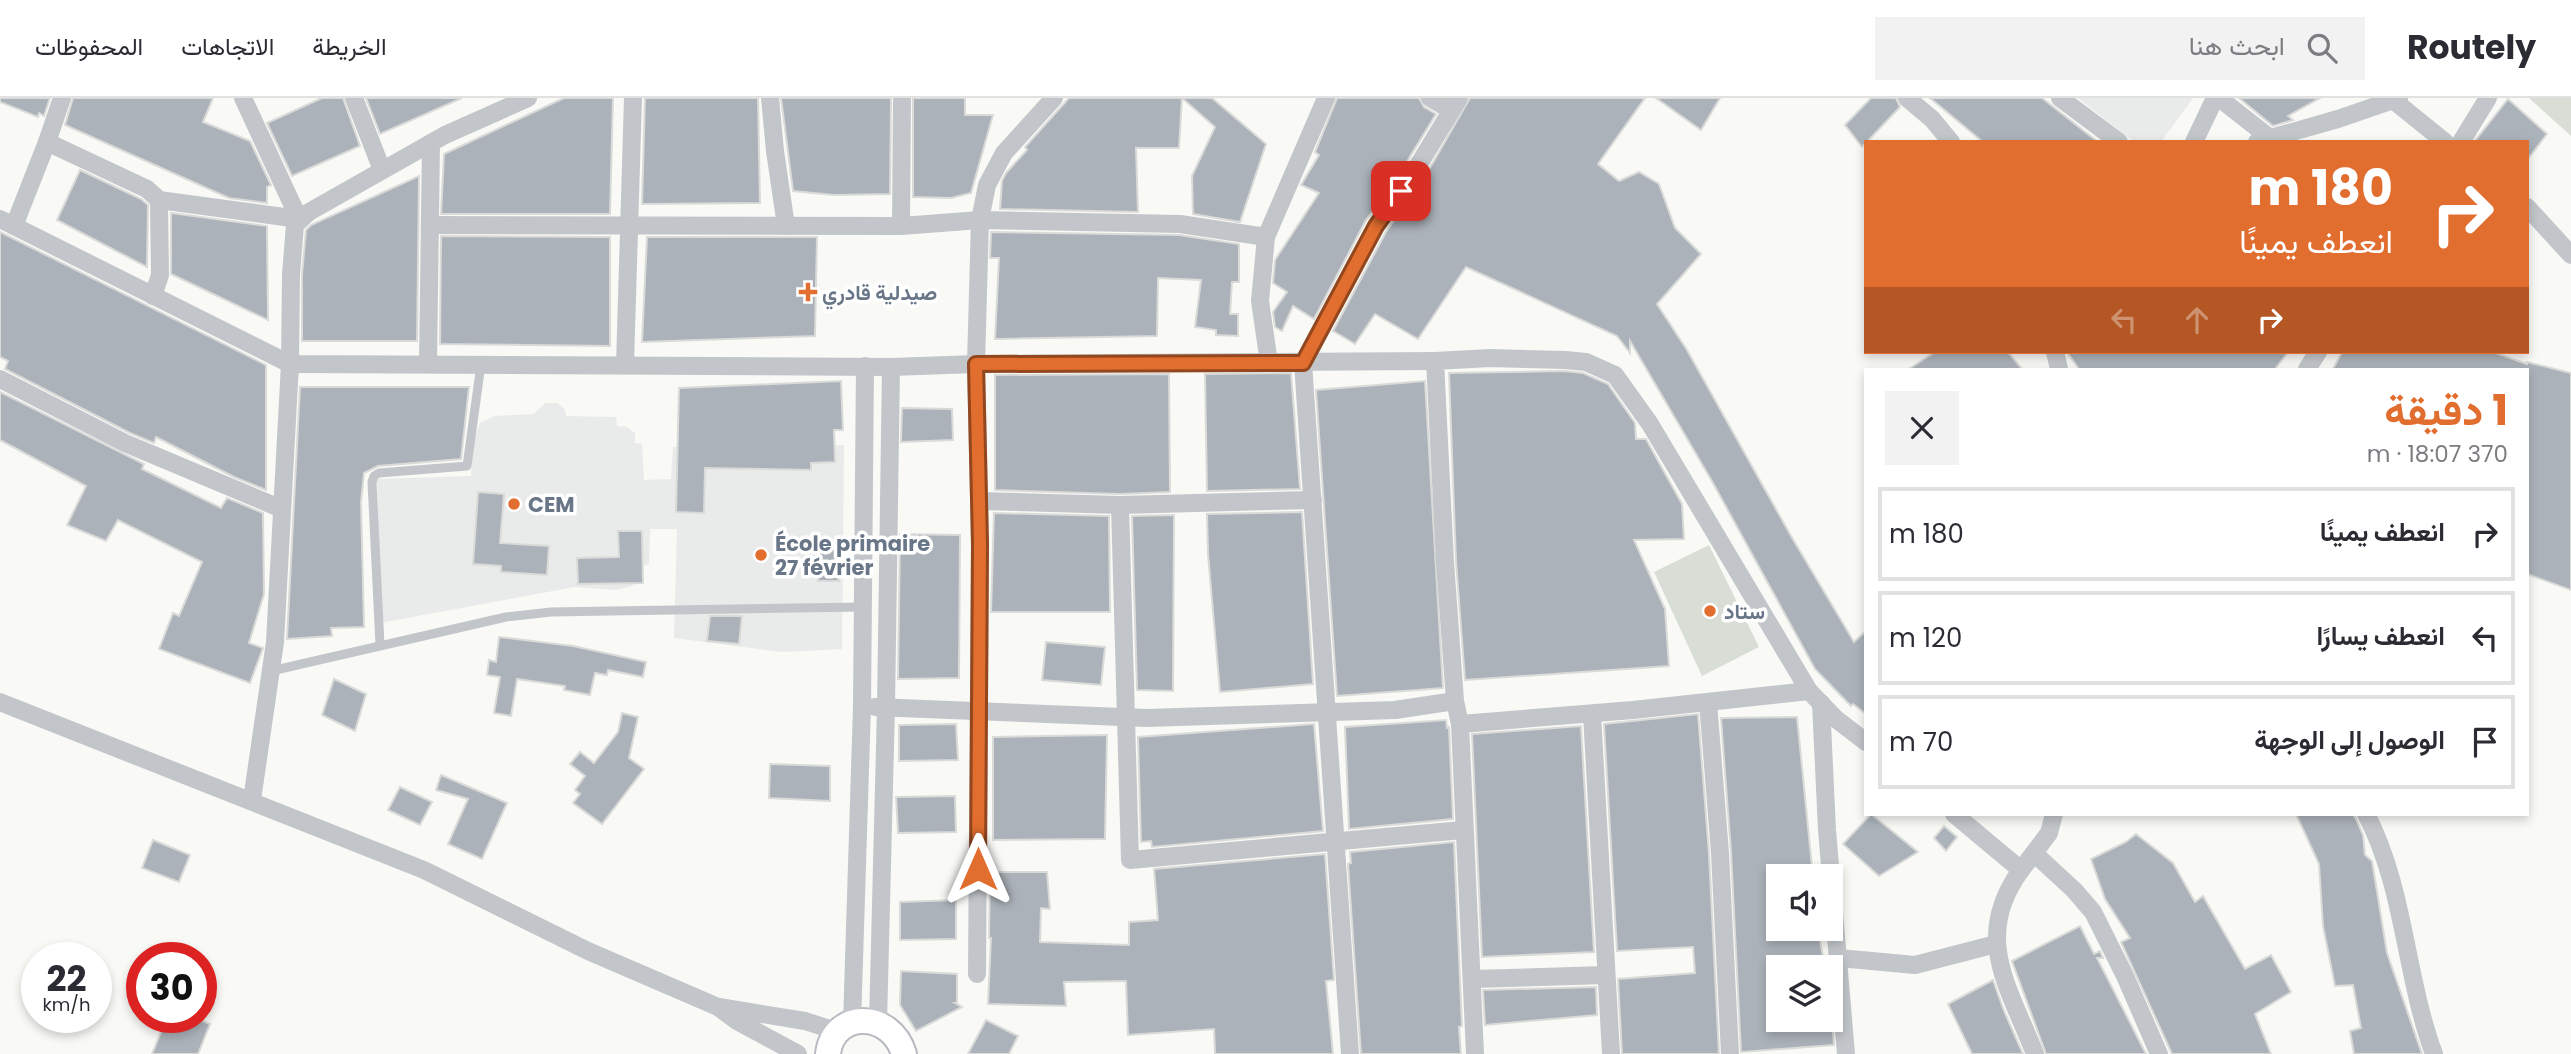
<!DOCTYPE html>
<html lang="ar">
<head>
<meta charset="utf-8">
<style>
	body { margin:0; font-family:Poppins,Vazirmatn,sans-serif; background:#f2f2f3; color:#2b2b33; direction:rtl; height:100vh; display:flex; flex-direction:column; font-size:26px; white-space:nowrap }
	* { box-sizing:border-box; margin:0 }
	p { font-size:23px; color:#7c7c81 }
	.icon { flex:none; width:38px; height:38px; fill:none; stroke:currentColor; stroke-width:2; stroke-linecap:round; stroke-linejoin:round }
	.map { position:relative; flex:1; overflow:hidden; direction:ltr }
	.drawer { position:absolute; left:1864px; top:270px; width:665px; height:448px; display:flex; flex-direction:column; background:#fff; border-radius:0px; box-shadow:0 4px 10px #0003; direction:rtl }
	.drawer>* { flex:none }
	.hud { position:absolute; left:1864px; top:42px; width:665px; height:214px; border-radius:0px; box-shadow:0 4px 10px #0003; direction:rtl; background:#e16d2e; color:#fff; overflow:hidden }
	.tools { position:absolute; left:1766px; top:766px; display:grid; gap:14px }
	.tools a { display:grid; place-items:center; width:77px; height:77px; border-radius:0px; background:#fff; box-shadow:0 4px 10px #0003; font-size:35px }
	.speed { position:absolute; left:21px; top:844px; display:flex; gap:14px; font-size:35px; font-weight:700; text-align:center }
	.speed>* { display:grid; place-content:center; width:91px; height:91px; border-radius:50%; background:#fff; box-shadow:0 4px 10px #0003; line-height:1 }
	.speed small { font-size:18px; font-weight:400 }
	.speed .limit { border:10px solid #d22; background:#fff; color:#111 }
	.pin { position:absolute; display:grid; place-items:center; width:60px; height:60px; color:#fff; margin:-30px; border-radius:14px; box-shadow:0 4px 10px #0006 }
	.me { position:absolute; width:77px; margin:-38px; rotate:0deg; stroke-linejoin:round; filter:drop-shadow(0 0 5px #0008) }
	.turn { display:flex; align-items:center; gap:24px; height:147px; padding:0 21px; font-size:32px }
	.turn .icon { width:91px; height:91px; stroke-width:2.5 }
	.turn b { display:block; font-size:49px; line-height:60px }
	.lanes { display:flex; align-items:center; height:66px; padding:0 21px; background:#0003; justify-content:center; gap:35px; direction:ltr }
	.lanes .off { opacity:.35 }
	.round { display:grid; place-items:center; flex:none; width:74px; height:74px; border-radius:0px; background:#f2f2f3 }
	.overview { display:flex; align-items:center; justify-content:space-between; height:119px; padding:0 21px }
	h1 { font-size:42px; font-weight:700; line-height:52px; color:#e16d2e }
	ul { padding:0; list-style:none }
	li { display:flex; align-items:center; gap:21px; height:94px; margin:0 14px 10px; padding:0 7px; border:4px solid #e1e1e2; border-radius:0px }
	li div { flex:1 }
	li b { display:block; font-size:26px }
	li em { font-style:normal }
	header { display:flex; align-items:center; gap:42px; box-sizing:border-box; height:98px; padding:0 35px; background:#fff; border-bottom:2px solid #e1e1e2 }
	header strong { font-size:33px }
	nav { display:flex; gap:38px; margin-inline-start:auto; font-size:24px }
	.search { width:490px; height:63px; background:#f2f2f3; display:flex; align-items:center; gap:18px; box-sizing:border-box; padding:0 24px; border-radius:0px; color:#7c7c81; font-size:26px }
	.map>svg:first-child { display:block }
	.built { fill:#e9ebea }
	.green { fill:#d8ded6 }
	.building { fill:#abb2b9; stroke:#dadbd9; stroke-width:2 }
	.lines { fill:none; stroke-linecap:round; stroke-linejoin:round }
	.secondary-casing { stroke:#b7bbc1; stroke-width:28 }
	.lane { stroke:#c2c6ca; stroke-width:9 }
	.street { stroke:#c2c6ca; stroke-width:18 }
	.secondary { stroke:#fff; stroke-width:24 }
	.route-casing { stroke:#92471e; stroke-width:18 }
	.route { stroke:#e16d2e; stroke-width:12 }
	.poi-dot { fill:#e16d2e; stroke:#fff; stroke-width:2.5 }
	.labels { text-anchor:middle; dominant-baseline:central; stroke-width:7; stroke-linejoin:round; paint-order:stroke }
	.poi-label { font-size:21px; font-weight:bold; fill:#687687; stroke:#fff; text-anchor:start }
</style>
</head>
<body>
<header>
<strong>Routely</strong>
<div class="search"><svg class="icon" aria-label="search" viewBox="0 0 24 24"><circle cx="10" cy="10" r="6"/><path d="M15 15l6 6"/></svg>ابحث هنا</div>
<nav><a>الخريطة</a><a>الاتجاهات</a><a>المحفوظات</a></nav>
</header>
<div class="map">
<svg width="2571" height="956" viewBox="0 0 2571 956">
	<rect width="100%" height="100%" fill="#f9f9f6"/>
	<g class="built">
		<path d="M 2078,0 L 2193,0 L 2161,44 L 2134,44 Z"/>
		<path d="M 545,305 L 558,305 L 565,312 L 566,318 L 616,319 L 617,328 L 627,329 L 635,335 L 635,345 L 642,346 L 644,382 L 671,381 L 673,349 L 844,347 L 842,551 L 782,554 L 674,540 L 677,431 L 650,431 L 649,466 L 643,468 L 642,480 L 630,489 L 616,492 L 575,489 L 380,525 L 377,381 L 471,378 L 473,344 L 480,325 L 494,318 L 534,316 Z"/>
	</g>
	<g class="green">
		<path d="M 2529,0 L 2571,0 L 2571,38 Z"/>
		<path d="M 1709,447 L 1759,549 L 1702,578 L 1654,474 Z"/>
	</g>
	<g class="building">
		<path d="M 0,0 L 50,0 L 44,18 L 39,15 L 38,19 L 0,4 Z"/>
		<path d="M 73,0 L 213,0 L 203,24 L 250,43 L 271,87 L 267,89 L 267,105 L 229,100 L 65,27 Z"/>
		<path d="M 322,0 L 343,0 L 360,48 L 292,78 L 267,25 Z"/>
		<path d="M 366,0 L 462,0 L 380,36 Z"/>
		<path d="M 564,0 L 613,0 L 610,116 L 441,116 L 444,56 Z"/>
		<path d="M 645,0 L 758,0 L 760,105 L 642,106 Z"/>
		<path d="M 781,0 L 891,0 L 890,96 L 834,97 L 793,93 Z"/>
		<path d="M 913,0 L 965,0 L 965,17 L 993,17 L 971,95 L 951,100 L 913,99 Z"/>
		<path d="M 1069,0 L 1182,0 L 1179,50 L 1136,50 L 1138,114 L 1000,111 L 1002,83 L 1006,75 L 1027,52 L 1025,49 Z"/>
		<path d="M 1182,0 L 1212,0 L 1266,46 L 1240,124 L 1193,116 L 1192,78 L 1215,29 Z"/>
		<path d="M 1337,0 L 1419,0 L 1424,9 L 1436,16 L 1403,70 L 1366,122 L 1314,221 L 1293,208 L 1282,233 L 1275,229 L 1273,214 L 1287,194 L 1273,185 L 1275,162 L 1319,95 L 1301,87 L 1319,57 L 1315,54 Z"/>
		<path d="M 1470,0 L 1645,0 L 1598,66 L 1619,83 L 1639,74 L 1659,86 L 1675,130 L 1701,156 L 1657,206 L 1687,252 L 1791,438 L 1854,544 L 1866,533 L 1866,616 L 1853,606 L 1851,608 L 1815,571 L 1713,385 L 1630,243 L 1630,255 L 1617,238 L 1466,169 L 1418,241 L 1375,216 L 1355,246 L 1333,233 L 1386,134 L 1423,82 Z"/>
		<path d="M 1656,0 L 1720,0 L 1701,32 Z"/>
		<path d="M 1871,0 L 1896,0 L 1900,9 L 1862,49 L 1845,27 Z"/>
		<path d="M 1930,0 L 2042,0 L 2098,44 L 1983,44 Z"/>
		<path d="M 2239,0 L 2320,0 L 2288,18 L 2293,22 L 2273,28 Z"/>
		<path d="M 2508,1 L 2547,36 L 2527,62 L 2527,44 L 2474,44 Z"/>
		<path d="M 80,72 L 141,101 L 148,107 L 147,169 L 57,122 Z"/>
		<path d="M 419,78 L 417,243 L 302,243 L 302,177 L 306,132 L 311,127 Z"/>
		<path d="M 171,115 L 267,128 L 268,222 L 171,176 Z"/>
		<path d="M 0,134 L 266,267 L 266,392 L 234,379 L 156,339 L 154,345 L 130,335 L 5,271 L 8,263 L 0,259 Z"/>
		<path d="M 991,134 L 1179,137 L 1239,146 L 1239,184 L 1232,184 L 1230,216 L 1238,216 L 1238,238 L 1216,237 L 1216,232 L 1195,229 L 1201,182 L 1158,180 L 1157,238 L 995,241 L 999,160 L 990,160 Z"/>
		<path d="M 441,138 L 610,139 L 610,248 L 440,246 Z"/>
		<path d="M 647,139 L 817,139 L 815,238 L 642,244 Z"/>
		<path d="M 1935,254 L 2008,254 L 2022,271 L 1909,271 Z"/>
		<path d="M 2067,254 L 2288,254 L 2275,271 L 2079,271 Z"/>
		<path d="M 2342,254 L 2493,254 L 2527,266 L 2527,264 L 2571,275 L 2571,492 L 2527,476 L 2527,271 L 2333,271 Z"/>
		<path d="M 1564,273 L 1583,275 L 1608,286 L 1635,325 L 1636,341 L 1646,341 L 1682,406 L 1684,441 L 1634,442 L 1665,511 L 1669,568 L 1465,582 L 1456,463 L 1449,275 Z"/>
		<path d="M 1291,275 L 1300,391 L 1207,393 L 1205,276 Z"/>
		<path d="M 1169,276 L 1170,394 L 1120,396 L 995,392 L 995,277 Z"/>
		<path d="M 841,283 L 843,332 L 834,332 L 835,364 L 811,365 L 811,372 L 705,370 L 704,415 L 676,414 L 679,290 Z"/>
		<path d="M 1425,283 L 1443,590 L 1337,598 L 1316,292 Z"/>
		<path d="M 300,289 L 469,289 L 461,361 L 378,368 L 364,375 L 361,404 L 364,529 L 331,530 L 332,538 L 287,541 Z"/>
		<path d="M 0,294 L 144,366 L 142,371 L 221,410 L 227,400 L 263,415 L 264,496 L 249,545 L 263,550 L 250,585 L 159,551 L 173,515 L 179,518 L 202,464 L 118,422 L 106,443 L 67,427 L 86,388 L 0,342 Z"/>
		<path d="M 902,310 L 952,311 L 953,342 L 901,344 Z"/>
		<path d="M 478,394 L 504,396 L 500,445 L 549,448 L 547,477 L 501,474 L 501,468 L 473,466 Z"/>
		<path d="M 1302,414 L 1313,586 L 1220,594 L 1208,456 L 1207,416 Z"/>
		<path d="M 994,415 L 1109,418 L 1110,514 L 991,514 Z"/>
		<path d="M 1174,417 L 1173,593 L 1137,592 L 1132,418 Z"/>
		<path d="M 618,433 L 642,433 L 643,485 L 578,486 L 577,460 L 619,459 Z"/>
		<path d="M 900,436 L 960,437 L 959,580 L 898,581 Z"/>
		<path d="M 839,443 L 839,483 L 818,483 L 817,444 Z"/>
		<path d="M 710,518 L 742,518 L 739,546 L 707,543 Z"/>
		<path d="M 499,539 L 573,548 L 646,564 L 643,579 L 608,572 L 607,577 L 595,575 L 590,597 L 564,592 L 565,588 L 517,581 L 511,618 L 494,615 L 500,579 L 487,577 L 489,562 L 496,564 Z"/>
		<path d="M 1046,544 L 1105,549 L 1101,587 L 1042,582 Z"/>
		<path d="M 334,581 L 366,596 L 355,633 L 322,617 Z"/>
		<path d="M 622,615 L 638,619 L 629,660 L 644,671 L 602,726 L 573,705 L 580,696 L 575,692 L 585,678 L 570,666 L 580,654 L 594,665 L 618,634 Z"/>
		<path d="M 1698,616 L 1709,756 L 1719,956 L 1622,956 L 1618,881 L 1695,875 L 1693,849 L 1617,853 L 1604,626 Z"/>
		<path d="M 1797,619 L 1813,779 L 1778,779 L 1778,831 L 1818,831 L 1825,870 L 1778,870 L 1778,922 L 1832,922 L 1834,947 L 1741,954 L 1731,754 L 1721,620 Z"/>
		<path d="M 1446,622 L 1447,630 L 1449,629 L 1453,721 L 1349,731 L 1345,629 Z"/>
		<path d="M 956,626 L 958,662 L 899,663 L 899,627 Z"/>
		<path d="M 1314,626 L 1323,733 L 1152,749 L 1151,743 L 1141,744 L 1138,639 Z"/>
		<path d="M 1581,628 L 1594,854 L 1482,859 L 1472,636 Z"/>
		<path d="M 1107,637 L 1105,741 L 993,742 L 993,639 Z"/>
		<path d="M 770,666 L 830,668 L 830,703 L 769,700 Z"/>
		<path d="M 441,677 L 507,705 L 482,761 L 448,746 L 468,701 L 436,692 Z"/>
		<path d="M 400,689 L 432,704 L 420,727 L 388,712 Z"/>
		<path d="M 955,698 L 956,734 L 898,735 L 896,699 Z"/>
		<path d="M 1871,716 L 1918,754 L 1879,778 L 1843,746 Z"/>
		<path d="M 2296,716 L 2353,716 L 2357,723 L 2363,737 L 2365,757 L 2372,763 L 2387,855 L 2422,956 L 2354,956 L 2350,933 L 2361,930 L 2353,887 L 2335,888 L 2323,828 L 2319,766 Z"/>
		<path d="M 1944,728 L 1957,739 L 1946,753 L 1934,740 Z"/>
		<path d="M 2136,736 L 2173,765 L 2195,804 L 2203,798 L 2245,871 L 2271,857 L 2291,894 L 2255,916 L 2271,956 L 2172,956 L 2121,844 L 2130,840 L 2105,801 L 2091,761 L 2126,744 Z"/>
		<path d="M 153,742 L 190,757 L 179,784 L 142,770 Z"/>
		<path d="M 1454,744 L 1462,928 L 1459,929 L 1461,956 L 1361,956 L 1348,766 L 1351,765 L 1350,754 Z"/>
		<path d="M 1325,756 L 1334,882 L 1326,883 L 1333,956 L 1215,956 L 1214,931 L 1128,937 L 1126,883 L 1064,884 L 1066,908 L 988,906 L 991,840 L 989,840 L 990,774 L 1047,774 L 1050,811 L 1041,810 L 1040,844 L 1129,847 L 1129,824 L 1158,822 L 1154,771 Z"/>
		<path d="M 956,802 L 956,841 L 900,842 L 900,804 Z"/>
		<path d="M 2080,828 L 2094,856 L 2100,853 L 2103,860 L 2097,860 L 2146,956 L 2046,956 L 2012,863 Z"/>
		<path d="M 901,873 L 957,876 L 957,905 L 955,905 L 962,909 L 916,933 L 900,907 Z"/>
		<path d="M 1993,882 L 2004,913 L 2023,956 L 1972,956 L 1948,906 Z"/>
		<path d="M 1596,889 L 1597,917 L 1485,927 L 1483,892 Z"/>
		<path d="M 167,919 L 194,919 L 210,926 L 198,956 L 152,956 Z"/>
		<path d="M 986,922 L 1018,938 L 1009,956 L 968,956 Z"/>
	</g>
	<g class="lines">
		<g class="secondary-casing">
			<path id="secondary" d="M 828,956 C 833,912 891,912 904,956"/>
		</g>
		<g class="lane">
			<path d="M 380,547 L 372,384 L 374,378 L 379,375 L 467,368 L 481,266"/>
			<path d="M 271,573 L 506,519 L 551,514 L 863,509"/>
		</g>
		<g class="street">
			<path d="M 354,0 L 382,72"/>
			<path d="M 770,0 L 775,53 L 786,128"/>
			<path d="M 1430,0 L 1451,12"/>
			<path d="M 1907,0 L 1932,21 L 1951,44"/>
			<path d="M 2060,0 L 2119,44"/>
			<path d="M 2219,0 L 2270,40"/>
			<path d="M 2393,2 L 2445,44"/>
			<path d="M 47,44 L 147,91 L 159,102 L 299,121 L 243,0"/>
			<path d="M 2194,44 L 2215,0"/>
			<path d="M 2257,44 L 2338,21 L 2399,0"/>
			<path d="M 2461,44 L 2488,0"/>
			<path d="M 2527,109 L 2571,157"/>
			<path d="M 0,121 L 290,266 L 891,269 L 976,266 L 1435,263"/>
			<path d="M 430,127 L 901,128 L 980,122 L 1180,126 L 1266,139"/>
			<path d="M 14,128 L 47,44 L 62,0"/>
			<path d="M 901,128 L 902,0"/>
			<path d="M 153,198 L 160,177 L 159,102"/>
			<path d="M 2055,254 L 2059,271"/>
			<path d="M 1269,265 L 1260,203 L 1266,139 L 1326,0"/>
			<path d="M 428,266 L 431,45"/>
			<path d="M 625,266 L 633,0"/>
			<path d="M 2307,271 L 2318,254"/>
			<path d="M 0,281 L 125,345 L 282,411"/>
			<path d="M 979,403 L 1120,407 L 1313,402"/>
			<path d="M 1120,407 L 1130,762 L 1463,732"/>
			<path d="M 0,604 L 424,772 L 588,853 L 718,909 L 737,923 L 798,956"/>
			<path d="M 1708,604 L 1720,755 L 1730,956"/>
			<path d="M 1821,605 L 1827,732 L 1846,956"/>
			<path d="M 875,609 L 1146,620 L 1395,612 L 1455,603"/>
			<path d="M 1592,616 L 1611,956"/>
			<path d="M 1460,626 L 1455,603 L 1445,464 L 1435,263 L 1490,260 L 1565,262 L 1586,264 L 1615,277 L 1650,326 L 1809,593"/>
			<path d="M 252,702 L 275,544 L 290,266 L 291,176 L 295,127 L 309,114 L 445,37 L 528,0"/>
			<path d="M 1954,716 L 2021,772 C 1972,839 2009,889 2035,956"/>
			<path d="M 2366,716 C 2405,790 2405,878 2434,956"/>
			<path d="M 2034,755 L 2049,735 L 2054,716"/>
			<path d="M 2021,772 L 2034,755 L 2074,792 L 2093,814 L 2125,878 L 2159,956"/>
			<path d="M 1839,860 L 1915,867 L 1996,846"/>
			<path d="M 977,876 L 980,446 L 976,266 L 980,122 L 987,87 L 1004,55 L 1054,0"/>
			<path d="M 1472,881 L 1606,877"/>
			<path d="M 719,909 L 805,923 L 839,934"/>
			<path d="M 878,925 L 886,609 L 891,269"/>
			<path d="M 852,926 L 862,608 L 865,268"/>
			<path d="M 1350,956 L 1303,265 L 1376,128 L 1413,76 L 1459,0"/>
			<path d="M 1475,956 L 1460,626 L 1633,612 L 1809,593 L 1836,621 L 1866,644"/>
		</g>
		<use href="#secondary" class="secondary"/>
	</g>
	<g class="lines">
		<g class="route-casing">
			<path id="route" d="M 978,771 L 980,446 L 976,266 L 1303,265 L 1376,128 L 1401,93"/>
		</g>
		<use href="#route" class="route"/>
	</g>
	<g class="poi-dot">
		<path d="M804.5 183.5h7v7h7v7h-7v7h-7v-7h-7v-7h7z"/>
		<circle cx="514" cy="406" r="7"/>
		<circle cx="761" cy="457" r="7"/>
		<circle cx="1710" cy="513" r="7"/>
	</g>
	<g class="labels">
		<g class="poi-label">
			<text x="822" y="194">صيدلية قادري</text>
			<text x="528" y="406">CEM</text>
			<text x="775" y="445">École primaire<tspan x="775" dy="24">27 février</tspan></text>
			<text x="1724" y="513">ستاد</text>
		</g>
	</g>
</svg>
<div class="tools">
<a><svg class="icon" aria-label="sound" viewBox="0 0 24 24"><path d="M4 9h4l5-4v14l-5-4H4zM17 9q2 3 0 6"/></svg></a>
<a><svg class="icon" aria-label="layers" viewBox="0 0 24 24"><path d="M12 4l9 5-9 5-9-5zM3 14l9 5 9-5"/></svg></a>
</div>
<div class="speed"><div>22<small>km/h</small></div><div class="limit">30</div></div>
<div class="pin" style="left:1401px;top:93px;background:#d93025"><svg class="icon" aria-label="arrive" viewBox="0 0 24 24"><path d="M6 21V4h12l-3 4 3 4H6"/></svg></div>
<svg class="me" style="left:978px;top:771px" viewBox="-20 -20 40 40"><path d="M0-17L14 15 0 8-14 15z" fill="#e16d2e" stroke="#fff" stroke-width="4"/></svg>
<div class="hud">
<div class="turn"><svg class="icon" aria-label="right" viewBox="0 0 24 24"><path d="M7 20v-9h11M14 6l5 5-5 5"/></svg><div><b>180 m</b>انعطف يمينًا</div></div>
<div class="lanes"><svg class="icon off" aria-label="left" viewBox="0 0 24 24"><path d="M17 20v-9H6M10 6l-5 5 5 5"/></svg><svg class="icon off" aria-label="ahead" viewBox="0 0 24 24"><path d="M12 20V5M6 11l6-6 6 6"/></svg><svg class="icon" aria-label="right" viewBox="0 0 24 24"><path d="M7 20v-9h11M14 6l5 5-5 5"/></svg></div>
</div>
<section class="drawer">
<div class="overview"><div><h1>1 دقيقة</h1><p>370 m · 18:07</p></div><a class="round"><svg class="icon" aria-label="close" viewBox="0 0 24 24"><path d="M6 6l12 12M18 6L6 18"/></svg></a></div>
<ul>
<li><svg class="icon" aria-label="right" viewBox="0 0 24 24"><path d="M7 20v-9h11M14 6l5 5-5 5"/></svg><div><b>انعطف يمينًا</b></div><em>180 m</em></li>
<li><svg class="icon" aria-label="left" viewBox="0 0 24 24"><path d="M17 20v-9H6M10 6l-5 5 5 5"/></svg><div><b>انعطف يسارًا</b></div><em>120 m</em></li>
<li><svg class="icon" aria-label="arrive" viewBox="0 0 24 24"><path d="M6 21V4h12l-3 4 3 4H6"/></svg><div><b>الوصول إلى الوجهة</b></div><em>70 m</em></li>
</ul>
</section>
</div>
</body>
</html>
